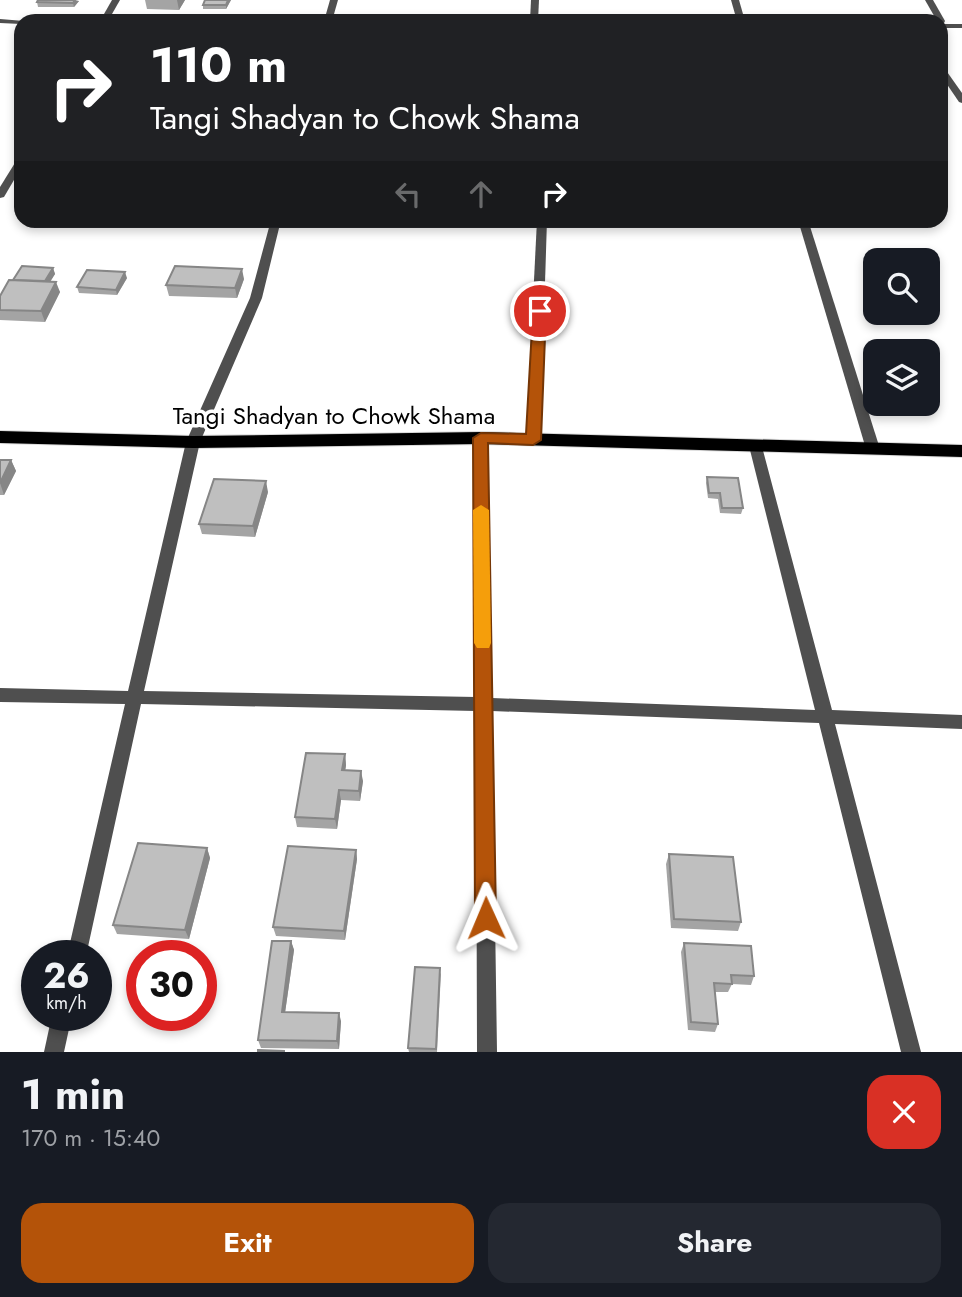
<!DOCTYPE html>
<html lang="en">
<head>
<meta charset="utf-8">
<style>
	body { margin:0; font-family:Jost,sans-serif; background:#242831; color:#f1f3f6; height:100vh; display:flex; flex-direction:column; font-size:26px; white-space:nowrap }
	* { box-sizing:border-box; margin:0 }
	p { font-size:23px; color:#9ea1a6 }
	.icon { flex:none; width:38px; height:38px; fill:none; stroke:currentColor; stroke-width:2; stroke-linecap:round; stroke-linejoin:round }
	.map { position:relative; height:1052px; overflow:hidden }
	.panel { display:flex; flex-direction:column; background:#171b24; flex:1 }
	.panel>* { flex:none }
	.top-card { position:absolute; left:14px; top:14px; width:934px; height:214px; border-radius:21px; box-shadow:0 4px 10px #0003; background:#202124; color:#fff; overflow:hidden }
	.fabs { position:absolute; left:863px; top:248px; display:grid; gap:14px }
	.fabs a { display:grid; place-items:center; width:77px; height:77px; border-radius:14px; background:#171b24; box-shadow:0 4px 10px #0003; font-size:35px }
	.speed { position:absolute; left:21px; top:940px; display:flex; gap:14px; font-size:35px; font-weight:700; text-align:center }
	.speed>* { display:grid; place-content:center; width:91px; height:91px; border-radius:50%; background:#171b24; box-shadow:0 4px 10px #0003; line-height:1 }
	.speed small { font-size:18px; font-weight:400 }
	.speed .limit { border:10px solid #d22; background:#fff; color:#111 }
	.pin { position:absolute; display:grid; place-items:center; width:60px; height:60px; color:#fff; margin:-30px; border:4px solid #fff; border-radius:50%; box-shadow:0 2px 7px #0007 }
	.me { position:absolute; width:77px; margin:-38px; rotate:359deg; stroke-linejoin:round; filter:drop-shadow(0 0 5px #0008) }
	.turn { display:flex; align-items:center; gap:24px; height:147px; padding:0 21px; font-size:32px }
	.turn .icon { width:91px; height:91px; stroke-width:2.5 }
	.turn b { display:block; font-size:49px; line-height:60px }
	.lanes { display:flex; align-items:center; height:66px; padding:0 21px; background:#0003; justify-content:center; gap:35px; direction:ltr }
	.lanes .off { opacity:.35 }
	.round { display:grid; place-items:center; flex:none; width:74px; height:74px; border-radius:21px; background:#242831 }
	.summary { display:flex; align-items:center; justify-content:space-between; height:119px; padding:0 21px }
	h1 { font-size:42px; font-weight:700; line-height:52px }
	.cta { display:flex; gap:14px; margin-top:auto; padding:14px 21px }
	.cta a { flex:1; height:80px; border-radius:21px; background:#b45309; color:#fff; font-size:28px; font-weight:700; line-height:80px; text-align:center }
	.cta a+a { background:#242831; color:#f1f3f6 }
	.map>svg:first-child { display:block }
	.lines { fill:none; stroke-linecap:round; stroke-linejoin:round }
	.primary-casing { stroke:#dbdbdb; stroke-width:2 }
	.street { fill:#4f4f4f; fill-rule:evenodd }
	.primary { fill:#000; fill-rule:evenodd }
	.wall { fill:#a4a4a4 }
	.shaded-wall { fill:#868686 }
	.building { fill:#bfbfbf; stroke:#868686; stroke-width:2 }
	.route { fill:#b45309; stroke:#753606; stroke-width:2 }
	.slow { fill:#f59e0b }
	.labels { text-anchor:middle; dominant-baseline:central; stroke-width:7; stroke-linejoin:round; paint-order:stroke }
	.street-label { font-size:24px; fill:#000; stroke:#fff }
</style>
</head>
<body>
<div class="map">
<svg width="962" height="1052" viewBox="0 0 962 1052">
	<rect width="100%" height="100%" fill="#fff"/>
	<g class="lines">
		<g class="primary-casing">
			<path id="primary" d="M 0,431 L 193,436 L 481,432 L 962,445 L 962,457 L 481,444 L 193,448 L 0,443 Z"/>
		</g>
		<g class="street">
			<path d="M 112,0 L 120,0 L 108,21 L 100,21 Z"/>
			<path d="M 330,0 L 338,0 L 332,21 L 324,21 Z"/>
			<path d="M 531,0 L 539,0 L 538,21 L 530,21 Z"/>
			<path d="M 731,0 L 739,0 L 745,21 L 737,21 Z"/>
			<path d="M 925,0 L 933,0 L 945,21 L 944,23 L 937,21 Z"/>
			<path d="M 0,19 L 24,21 L 21,21 L 21,24 L 0,23 Z"/>
			<rect x="942" y="24" width="20" height="4"/>
			<path d="M 942,68 L 945,69 L 962,93 L 962,103 L 959,102 L 942,77 Z"/>
			<path d="M 21,157 L 21,168 L 4,197 L 0,198 L 0,187 L 18,158 Z"/>
			<path d="M 271,220 L 281,220 L 262,298 L 200,442 L 144,691 L 476,697 L 475,438 L 481,434 L 487,438 L 492,698 L 815,710 L 749,446 L 751,443 L 761,443 L 832,710 L 962,715 L 962,729 L 835,724 L 921,1052 L 901,1052 L 819,723 L 492,711 L 497,1052 L 477,1052 L 476,711 L 141,704 L 86,956 L 67,956 L 125,704 L 0,702 L 0,688 L 128,691 L 186,442 L 250,298 Z"/>
			<path d="M 537,220 L 547,220 L 540,440 L 533,444 L 526,440 Z"/>
			<path d="M 798,220 L 808,220 L 880,449 L 878,452 L 873,453 L 866,449 Z"/>
			<path d="M 52,1015 L 72,1015 L 64,1052 L 44,1052 Z"/>
		</g>
		<use href="#primary" class="primary"/>
	</g>
	<g class="wall">
		<path d="M 145,0 L 185,0 L 179,10 L 147,9 Z"/>
		<path d="M 205,0 L 231,0 L 226,9 L 203,9 L 203,5 Z"/>
		<path d="M 79,1 L 74,7 L 38,7 L 37,2 Z"/>
		<path d="M 53,268 L 55,274 L 50,281 L 60,292 L 45,322 L 0,320 L 0,296 L 13,280 Z"/>
		<path d="M 127,278 L 117,295 L 79,293 L 77,287 Z"/>
		<path d="M 244,279 L 237,298 L 169,296 L 166,285 Z"/>
		<path d="M 0,460 L 11,460 L 16,471 L 4,495 L 0,495 Z"/>
		<path d="M 707,477 L 743,508 L 741,514 L 720,513 L 718,499 L 708,498 L 706,483 Z"/>
		<path d="M 268,492 L 255,537 L 202,534 L 199,524 Z"/>
		<path d="M 345,754 L 346,765 L 345,770 L 363,781 L 360,801 L 341,800 L 337,829 L 297,827 L 295,817 Z"/>
		<path d="M 207,848 L 210,858 L 189,939 L 117,934 L 113,925 Z"/>
		<path d="M 356,850 L 357,859 L 345,940 L 276,936 L 273,927 Z"/>
		<path d="M 669,854 L 741,922 L 738,931 L 671,928 L 666,864 Z"/>
		<path d="M 291,941 L 294,950 L 285,1012 L 341,1021 L 339,1049 L 261,1048 L 258,1040 Z"/>
		<path d="M 684,943 L 754,976 L 751,985 L 732,984 L 728,992 L 715,992 L 718,1024 L 715,1032 L 688,1030 L 681,952 Z"/>
		<path d="M 441,972 L 437,1052 L 409,1052 L 408,1048 Z"/>
	</g>
	<g class="shaded-wall">
		<path d="M 75,0 L 79,1 L 74,7 L 73,3 Z"/>
		<path d="M 177,0 L 185,0 L 179,10 Z"/>
		<path d="M 228,0 L 231,0 L 226,9 L 226,5 Z"/>
		<path d="M 53,268 L 55,274 L 47,287 L 45,282 Z"/>
		<path d="M 242,269 L 244,279 L 237,298 L 235,288 Z"/>
		<path d="M 125,272 L 127,278 L 117,295 L 116,290 Z"/>
		<path d="M 56,282 L 60,292 L 45,322 L 41,311 Z"/>
		<path d="M 11,460 L 16,471 L 4,495 L 0,483 Z"/>
		<path d="M 266,481 L 268,492 L 255,537 L 253,526 Z"/>
		<path d="M 345,754 L 346,765 L 344,780 L 342,770 Z"/>
		<path d="M 361,771 L 363,781 L 360,801 L 359,791 Z"/>
		<path d="M 339,790 L 341,800 L 337,829 L 335,819 Z"/>
		<path d="M 207,848 L 210,858 L 189,939 L 185,930 Z"/>
		<path d="M 356,850 L 357,859 L 345,940 L 344,931 Z"/>
		<path d="M 291,941 L 294,950 L 284,1020 L 282,1012 Z"/>
		<path d="M 339,1013 L 341,1021 L 339,1049 L 337,1041 Z"/>
	</g>
	<g class="building">
		<path d="M 38,0 L 75,0 L 73,3 L 37,2 Z"/>
		<path d="M 205,0 L 228,0 L 226,5 L 203,5 Z"/>
		<path d="M 22,266 L 53,268 L 45,281 L 13,280 Z"/>
		<path d="M 175,266 L 242,269 L 235,288 L 166,285 Z"/>
		<path d="M 87,270 L 125,272 L 116,290 L 77,287 Z"/>
		<path d="M 9,280 L 56,282 L 41,311 L 0,310 L 0,296 Z"/>
		<path d="M 0,460 L 11,460 L 0,483 Z"/>
		<path d="M 707,477 L 738,478 L 743,508 L 722,508 L 720,493 L 709,493 Z"/>
		<path d="M 214,479 L 266,481 L 253,526 L 199,524 Z"/>
		<path d="M 306,753 L 345,754 L 342,770 L 361,771 L 359,791 L 339,790 L 335,819 L 295,817 Z"/>
		<path d="M 138,843 L 207,848 L 185,930 L 113,925 Z"/>
		<path d="M 288,846 L 356,850 L 344,931 L 273,927 Z"/>
		<path d="M 669,854 L 733,857 L 741,922 L 674,919 Z"/>
		<path d="M 272,941 L 291,941 L 282,1012 L 339,1013 L 337,1041 L 258,1040 Z"/>
		<path d="M 684,943 L 751,946 L 754,976 L 731,975 L 732,984 L 714,983 L 718,1024 L 691,1022 Z"/>
		<path d="M 415,967 L 440,968 L 436,1049 L 408,1048 Z"/>
		<path d="M 258,1050 L 284,1051 L 284,1052 L 258,1052 Z"/>
	</g>
	<path class="route" d="M 540,307 L 546,311 L 541,440 L 533,445 L 488,443 L 496,918 L 493,925 L 486,928 L 478,925 L 475,918 L 473,438 L 481,433 L 526,434 L 533,311 Z"/>
	<path class="slow" d="M 481,505 L 489,510 L 491,643 L 489,648 L 477,648 L 474,643 L 473,510 Z"/>
	<g class="labels">
		<g class="street-label">
			<text x="334" y="415">Tangi Shadyan to Chowk Shama</text>
		</g>
	</g>
</svg>
<div class="fabs">
<a><svg class="icon" aria-label="search" viewBox="0 0 24 24"><circle cx="10" cy="10" r="6"/><path d="M15 15l6 6"/></svg></a>
<a><svg class="icon" aria-label="layers" viewBox="0 0 24 24"><path d="M12 4l9 5-9 5-9-5zM3 14l9 5 9-5"/></svg></a>
</div>
<div class="speed"><div>26<small>km/h</small></div><div class="limit">30</div></div>
<div class="pin" style="left:540px;top:311px;background:#d93025"><svg class="icon" aria-label="arrive" viewBox="0 0 24 24"><path d="M6 21V4h12l-3 4 3 4H6"/></svg></div>
<svg class="me" style="left:486px;top:918px" viewBox="-20 -20 40 40"><path d="M0-17L14 15 0 8-14 15z" fill="#b45309" stroke="#fff" stroke-width="4"/></svg>
<div class="top-card">
<div class="turn"><svg class="icon" aria-label="right" viewBox="0 0 24 24"><path d="M7 20v-9h11M14 6l5 5-5 5"/></svg><div><b>110 m</b>Tangi Shadyan to Chowk Shama</div></div>
<div class="lanes"><svg class="icon off" aria-label="left" viewBox="0 0 24 24"><path d="M17 20v-9H6M10 6l-5 5 5 5"/></svg><svg class="icon off" aria-label="ahead" viewBox="0 0 24 24"><path d="M12 20V5M6 11l6-6 6 6"/></svg><svg class="icon" aria-label="right" viewBox="0 0 24 24"><path d="M7 20v-9h11M14 6l5 5-5 5"/></svg></div>
</div>
</div>
<section class="panel">
<div class="summary"><div><h1>1 min</h1><p>170 m · 15:40</p></div><a class="round" style="background:#d93025;color:#fff"><svg class="icon" aria-label="close" viewBox="0 0 24 24"><path d="M6 6l12 12M18 6L6 18"/></svg></a></div>
<div class="cta"><a>Exit</a><a>Share</a></div>
</section>
</body>
</html>
